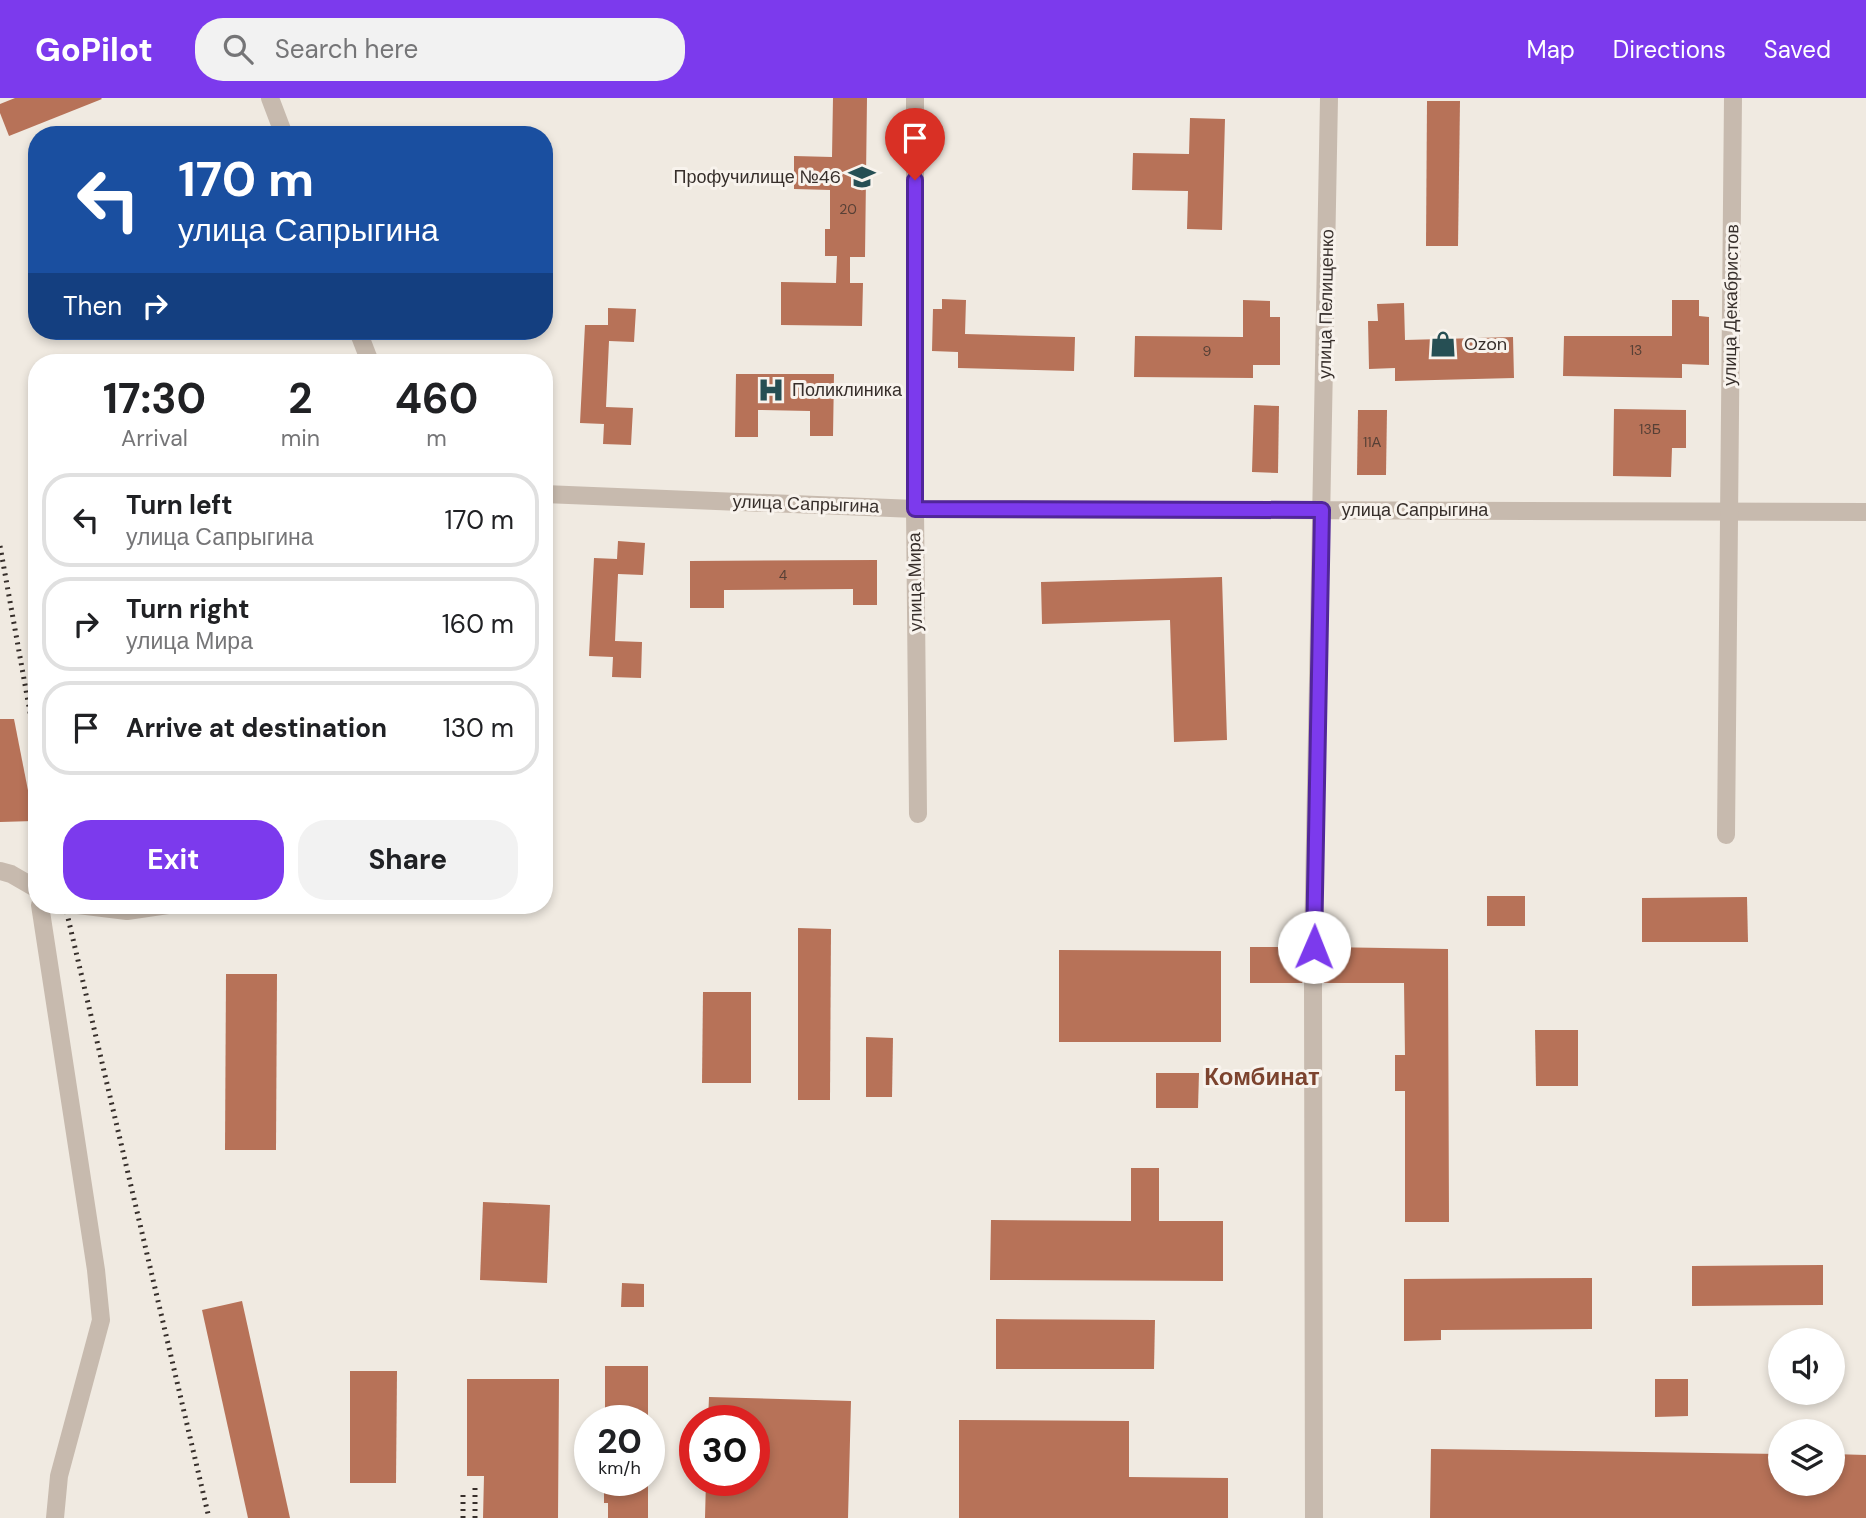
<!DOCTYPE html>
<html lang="en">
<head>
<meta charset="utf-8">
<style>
	body { margin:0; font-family:"DM Sans",sans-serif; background:#f2f2f2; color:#202124; height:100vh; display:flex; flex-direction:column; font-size:26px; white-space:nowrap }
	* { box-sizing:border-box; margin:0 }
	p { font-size:23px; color:#757577 }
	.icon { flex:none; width:38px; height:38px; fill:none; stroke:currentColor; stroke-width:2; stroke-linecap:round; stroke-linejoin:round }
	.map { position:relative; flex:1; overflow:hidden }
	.drawer { position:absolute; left:28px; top:256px; width:525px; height:560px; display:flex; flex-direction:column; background:#fff; border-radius:28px; box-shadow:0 4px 10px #0003 }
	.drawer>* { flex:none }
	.guide { position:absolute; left:28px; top:28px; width:525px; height:214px; border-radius:28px; box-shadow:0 4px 10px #0003; background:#1a4fa0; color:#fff; overflow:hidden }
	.fabs { position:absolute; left:1768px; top:1230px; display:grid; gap:14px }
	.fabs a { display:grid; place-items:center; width:77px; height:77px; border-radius:50%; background:#fff; box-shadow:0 4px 10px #0003; font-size:35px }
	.speed { position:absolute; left:574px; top:1307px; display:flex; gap:14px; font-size:35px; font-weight:700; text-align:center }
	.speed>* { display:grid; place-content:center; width:91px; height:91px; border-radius:50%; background:#fff; box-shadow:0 4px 10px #0003; line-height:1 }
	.speed small { font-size:18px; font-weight:400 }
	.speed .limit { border:10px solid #d22; background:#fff; color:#111 }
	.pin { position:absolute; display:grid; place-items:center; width:60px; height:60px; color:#fff; margin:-72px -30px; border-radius:50% 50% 50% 0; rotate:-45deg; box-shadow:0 0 7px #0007 }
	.pin .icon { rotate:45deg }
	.me { position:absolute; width:77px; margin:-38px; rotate:1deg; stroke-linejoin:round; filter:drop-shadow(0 0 5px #0008) }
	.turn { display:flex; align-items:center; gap:24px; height:147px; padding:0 35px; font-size:32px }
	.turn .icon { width:91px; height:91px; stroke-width:2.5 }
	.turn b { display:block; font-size:49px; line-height:60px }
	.then { display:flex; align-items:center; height:66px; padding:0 35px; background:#0003; gap:14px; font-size:26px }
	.eta { display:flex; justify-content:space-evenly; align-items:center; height:119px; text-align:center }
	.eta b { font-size:42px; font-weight:700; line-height:49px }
	.button { display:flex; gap:14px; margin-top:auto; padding:14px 35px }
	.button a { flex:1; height:80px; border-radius:28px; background:#7c3aed; color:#fff; font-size:28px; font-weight:700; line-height:80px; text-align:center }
	.button a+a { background:#f2f2f2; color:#202124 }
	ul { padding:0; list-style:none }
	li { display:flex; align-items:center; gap:21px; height:94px; margin:0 14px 10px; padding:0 21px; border:4px solid #e0e0e0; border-radius:28px }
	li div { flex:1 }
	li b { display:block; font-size:26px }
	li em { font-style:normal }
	header { display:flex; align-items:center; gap:42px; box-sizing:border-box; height:98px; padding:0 35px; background:#7c3aed; color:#fff }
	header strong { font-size:33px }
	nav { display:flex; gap:38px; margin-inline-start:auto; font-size:24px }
	.search { width:490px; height:63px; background:#f2f2f2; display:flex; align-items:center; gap:18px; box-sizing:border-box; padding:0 24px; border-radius:28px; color:#757577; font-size:26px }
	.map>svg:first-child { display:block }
	.building { fill:#b77258 }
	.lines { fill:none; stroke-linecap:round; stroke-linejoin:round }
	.minor-tunnel { stroke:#cbc5bd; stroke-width:18; stroke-dasharray:18 9; stroke-linecap:butt }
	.minor { stroke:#c7baae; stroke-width:18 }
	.rail { stroke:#372f2b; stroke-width:5; stroke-dasharray:2 5; stroke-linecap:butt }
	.route-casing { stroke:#51269a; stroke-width:18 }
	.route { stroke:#7c3aed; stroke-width:12 }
	.labels { text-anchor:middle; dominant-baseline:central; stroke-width:6; stroke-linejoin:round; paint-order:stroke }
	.number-label { font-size:14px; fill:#574036 }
	.poi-label { font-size:18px; fill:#372f2b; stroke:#f8f3ed; text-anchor:start }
	.street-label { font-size:18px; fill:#372f2b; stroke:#f8f3ed }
	.district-label { font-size:24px; font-weight:bold; fill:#7c432e; stroke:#f8f3ed }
</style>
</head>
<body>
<header>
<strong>GoPilot</strong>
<div class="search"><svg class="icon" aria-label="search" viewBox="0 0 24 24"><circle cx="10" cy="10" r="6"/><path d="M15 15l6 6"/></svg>Search here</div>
<nav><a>Map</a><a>Directions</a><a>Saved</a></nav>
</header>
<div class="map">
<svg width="1866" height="1420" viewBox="0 0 1866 1420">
	<rect width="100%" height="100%" fill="#f0eae1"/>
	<g class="building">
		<path d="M 15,0 L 101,0 L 102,1 L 9,38 L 0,15 L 0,6 Z"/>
		<path d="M 833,0 L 867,0 L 865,159 L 850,159 L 850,185 L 863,185 L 862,228 L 781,227 L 781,184 L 836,185 L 837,158 L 825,158 L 825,131 L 830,131 L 830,92 L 794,91 L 794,58 L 832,59 Z"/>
		<path d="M 1427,3 L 1460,3 L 1458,148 L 1426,148 Z"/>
		<path d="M 1190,20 L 1225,21 L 1222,132 L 1187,131 L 1188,93 L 1132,92 L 1133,55 L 1189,56 Z"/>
		<path d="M 942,201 L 966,202 L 965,236 L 1075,239 L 1074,273 L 958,270 L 958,254 L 932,253 L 933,211 L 942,211 Z"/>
		<path d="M 1243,202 L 1270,203 L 1270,219 L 1280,219 L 1280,267 L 1253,267 L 1253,280 L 1134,279 L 1135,238 L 1243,239 Z"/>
		<path d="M 1672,202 L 1699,202 L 1699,218 L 1709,219 L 1709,267 L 1682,266 L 1682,280 L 1563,278 L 1564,238 L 1672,238 Z"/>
		<path d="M 1404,205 L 1405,242 L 1513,239 L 1514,280 L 1395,283 L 1395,270 L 1369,271 L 1368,223 L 1378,223 L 1377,206 Z"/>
		<path d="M 608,210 L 636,211 L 634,244 L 609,243 L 606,309 L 633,310 L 631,347 L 603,346 L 604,326 L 580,325 L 585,227 L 608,227 Z"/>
		<path d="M 736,276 L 834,276 L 833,338 L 810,338 L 810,313 L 758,312 L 758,339 L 735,339 Z"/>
		<path d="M 1254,307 L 1279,308 L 1278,375 L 1252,374 Z"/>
		<path d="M 1614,311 L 1686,312 L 1686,350 L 1672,350 L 1671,379 L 1613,378 Z"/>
		<path d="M 1358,312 L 1387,312 L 1386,377 L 1357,377 Z"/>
		<path d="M 618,443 L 645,445 L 643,477 L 618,476 L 615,543 L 642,544 L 641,580 L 612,579 L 613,559 L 589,558 L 594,460 L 617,461 Z"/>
		<path d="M 877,462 L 877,507 L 853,507 L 853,491 L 724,492 L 724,510 L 690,510 L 690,463 Z"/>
		<path d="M 1222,479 L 1227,642 L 1174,644 L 1170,522 L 1042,526 L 1041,484 Z"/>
		<path d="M 0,621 L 14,621 L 34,723 L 0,724 Z"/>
		<rect x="1487" y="798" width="38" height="30"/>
		<path d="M 1747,799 L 1748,844 L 1642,844 L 1642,800 Z"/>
		<path d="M 798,830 L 831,831 L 830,1002 L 798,1002 Z"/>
		<path d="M 1250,849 L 1302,849 L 1307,858 L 1313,860 L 1322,855 L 1324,849 L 1448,851 L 1449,1124 L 1405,1124 L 1405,993 L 1395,993 L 1395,957 L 1405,957 L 1404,885 L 1324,885 L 1322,879 L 1314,874 L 1307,876 L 1302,885 L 1250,885 Z"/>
		<path d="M 1059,852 L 1221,853 L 1221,944 L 1059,944 Z"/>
		<path d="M 226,876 L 277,876 L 276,1052 L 225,1052 Z"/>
		<path d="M 703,894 L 751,894 L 751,985 L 702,985 Z"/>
		<path d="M 1535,932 L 1578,932 L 1578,988 L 1536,988 Z"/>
		<path d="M 866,939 L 893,940 L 892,999 L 866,999 Z"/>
		<path d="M 1156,975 L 1199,975 L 1198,1010 L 1156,1010 Z"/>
		<path d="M 1131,1070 L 1159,1070 L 1159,1123 L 1223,1123 L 1223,1183 L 990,1182 L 991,1122 L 1131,1123 Z"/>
		<path d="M 483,1104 L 550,1107 L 547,1185 L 480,1182 Z"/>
		<path d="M 1823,1167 L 1823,1207 L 1692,1208 L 1692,1168 Z"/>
		<path d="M 1592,1180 L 1592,1231 L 1441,1232 L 1441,1242 L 1404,1243 L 1404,1181 Z"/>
		<path d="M 622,1185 L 644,1186 L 644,1209 L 621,1209 Z"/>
		<path d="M 242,1203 L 290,1420 L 248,1420 L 202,1212 Z"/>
		<path d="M 996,1221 L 1155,1222 L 1154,1271 L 996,1271 Z"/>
		<rect x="605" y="1268" width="43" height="55"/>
		<path d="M 350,1273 L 397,1273 L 396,1385 L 350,1385 Z"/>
		<path d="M 467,1281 L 559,1281 L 558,1420 L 483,1420 L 484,1378 L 467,1378 Z"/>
		<path d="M 1655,1281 L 1688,1281 L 1688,1318 L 1655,1319 Z"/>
		<path d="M 709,1299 L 851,1303 L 848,1420 L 705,1420 L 706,1382 L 754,1382 L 754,1323 L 708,1323 Z"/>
		<path d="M 959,1322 L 1129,1323 L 1129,1379 L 1228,1380 L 1228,1420 L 959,1420 Z"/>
		<path d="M 1431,1351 L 1780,1356 L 1780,1386 L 1832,1386 L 1832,1356 L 1866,1357 L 1866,1420 L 1430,1420 Z"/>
		<path d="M 604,1382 L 648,1382 L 648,1420 L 608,1420 L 608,1405 L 604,1405 Z"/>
	</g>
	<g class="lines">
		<path class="minor-tunnel" d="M 1313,885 L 1313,849"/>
		<g class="minor">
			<path d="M 270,0 L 284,37"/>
			<path d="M 915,0 L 915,411 L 918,716"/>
			<path d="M 358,233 L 370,264"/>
			<path d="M 544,396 L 915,411 L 1866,414"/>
			<path d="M 1726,737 L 1733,0"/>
			<path d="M 0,773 L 11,776 L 37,791"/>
			<path d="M 40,807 L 96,1172 L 101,1222 L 59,1378 L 55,1420"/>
			<path d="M 78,807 L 127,813 L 168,807"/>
			<path d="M 1313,849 L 1329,0"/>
			<path d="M 1313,885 L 1314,1420"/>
		</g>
		<g class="rail">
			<path d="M 0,448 L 37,653"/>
			<path d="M 65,807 L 209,1420"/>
			<path d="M 463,1420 L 463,1396"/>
			<path d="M 475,1420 L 475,1389"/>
		</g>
	</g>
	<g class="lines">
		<g class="route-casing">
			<path id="route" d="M 915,82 L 915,411 L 1322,412 L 1314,849"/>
		</g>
		<use href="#route" class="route"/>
	</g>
	<defs>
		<g id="university-bare" transform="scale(2.1)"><path d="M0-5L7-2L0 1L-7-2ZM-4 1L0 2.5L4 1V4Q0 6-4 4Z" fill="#264f54" stroke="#f8f3ed" stroke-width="2.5" paint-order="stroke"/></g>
		<g id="shop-bare" transform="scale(2.1)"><path d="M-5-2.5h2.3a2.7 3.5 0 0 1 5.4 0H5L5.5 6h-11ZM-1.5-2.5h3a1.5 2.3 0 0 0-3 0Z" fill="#264f54" stroke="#f8f3ed" stroke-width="2.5" paint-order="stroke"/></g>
		<g id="hospital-bare" transform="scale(2.1)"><path d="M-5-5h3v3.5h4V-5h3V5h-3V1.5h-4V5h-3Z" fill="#264f54" stroke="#f8f3ed" stroke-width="2.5" paint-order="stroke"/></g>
	</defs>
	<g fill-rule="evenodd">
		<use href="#university-bare" x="862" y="79"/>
		<use href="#shop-bare" x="1443" y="246"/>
		<use href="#hospital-bare" x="771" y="292"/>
	</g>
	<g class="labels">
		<g class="number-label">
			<text x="848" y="111">20</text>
			<text x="1636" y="252">13</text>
			<text x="1207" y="253">9</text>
			<text x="1650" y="331">13Б</text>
			<text x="1372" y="344">11А</text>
			<text x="783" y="477">4</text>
		</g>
		<g class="poi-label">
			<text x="841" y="79" text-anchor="end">Профучилище №46</text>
			<text x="1464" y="246">Ozon</text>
			<text x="792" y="292">Поликлиника</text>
		</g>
		<g class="street-label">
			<text transform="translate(1326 206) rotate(-89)">улица Пелищенко</text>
			<text transform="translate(1731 207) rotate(-89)">улица Декабристов</text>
			<text transform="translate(806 406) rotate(2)">улица Сапрыгина</text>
			<text x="1415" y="412">улица Сапрыгина</text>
			<text transform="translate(915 484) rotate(-91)">улица Мира</text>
		</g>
		<g class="district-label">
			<text x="1262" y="978">Комбинат</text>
		</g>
	</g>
</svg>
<div class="fabs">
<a><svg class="icon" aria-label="sound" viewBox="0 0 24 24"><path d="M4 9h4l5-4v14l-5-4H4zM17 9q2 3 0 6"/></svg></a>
<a><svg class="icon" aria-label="layers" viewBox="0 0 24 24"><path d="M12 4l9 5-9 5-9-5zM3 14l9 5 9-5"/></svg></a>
</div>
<div class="speed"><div>20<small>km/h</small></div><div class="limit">30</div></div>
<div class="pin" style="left:915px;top:82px;background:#d93025"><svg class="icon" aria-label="arrive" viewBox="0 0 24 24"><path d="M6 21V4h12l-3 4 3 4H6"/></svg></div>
<svg class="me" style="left:1314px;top:849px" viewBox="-20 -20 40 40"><circle r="19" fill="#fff"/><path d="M0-13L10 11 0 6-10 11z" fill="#7c3aed"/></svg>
<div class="guide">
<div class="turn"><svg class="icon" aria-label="left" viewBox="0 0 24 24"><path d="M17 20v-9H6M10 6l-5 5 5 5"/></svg><div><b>170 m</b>улица Сапрыгина</div></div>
<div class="then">Then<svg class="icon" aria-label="right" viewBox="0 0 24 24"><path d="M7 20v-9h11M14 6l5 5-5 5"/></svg></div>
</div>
<section class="drawer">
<div class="eta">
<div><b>17:30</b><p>Arrival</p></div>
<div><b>2</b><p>min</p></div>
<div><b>460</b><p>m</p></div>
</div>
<ul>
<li><svg class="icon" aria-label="left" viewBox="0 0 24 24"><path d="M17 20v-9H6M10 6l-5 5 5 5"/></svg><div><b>Turn left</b><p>улица Сапрыгина</p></div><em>170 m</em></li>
<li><svg class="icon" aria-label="right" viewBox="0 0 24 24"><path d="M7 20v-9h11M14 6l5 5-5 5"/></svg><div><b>Turn right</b><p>улица Мира</p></div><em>160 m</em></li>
<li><svg class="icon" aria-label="arrive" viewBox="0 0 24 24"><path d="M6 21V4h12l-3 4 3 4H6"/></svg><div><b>Arrive at destination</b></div><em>130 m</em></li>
</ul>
<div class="button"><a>Exit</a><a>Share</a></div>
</section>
</div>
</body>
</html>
